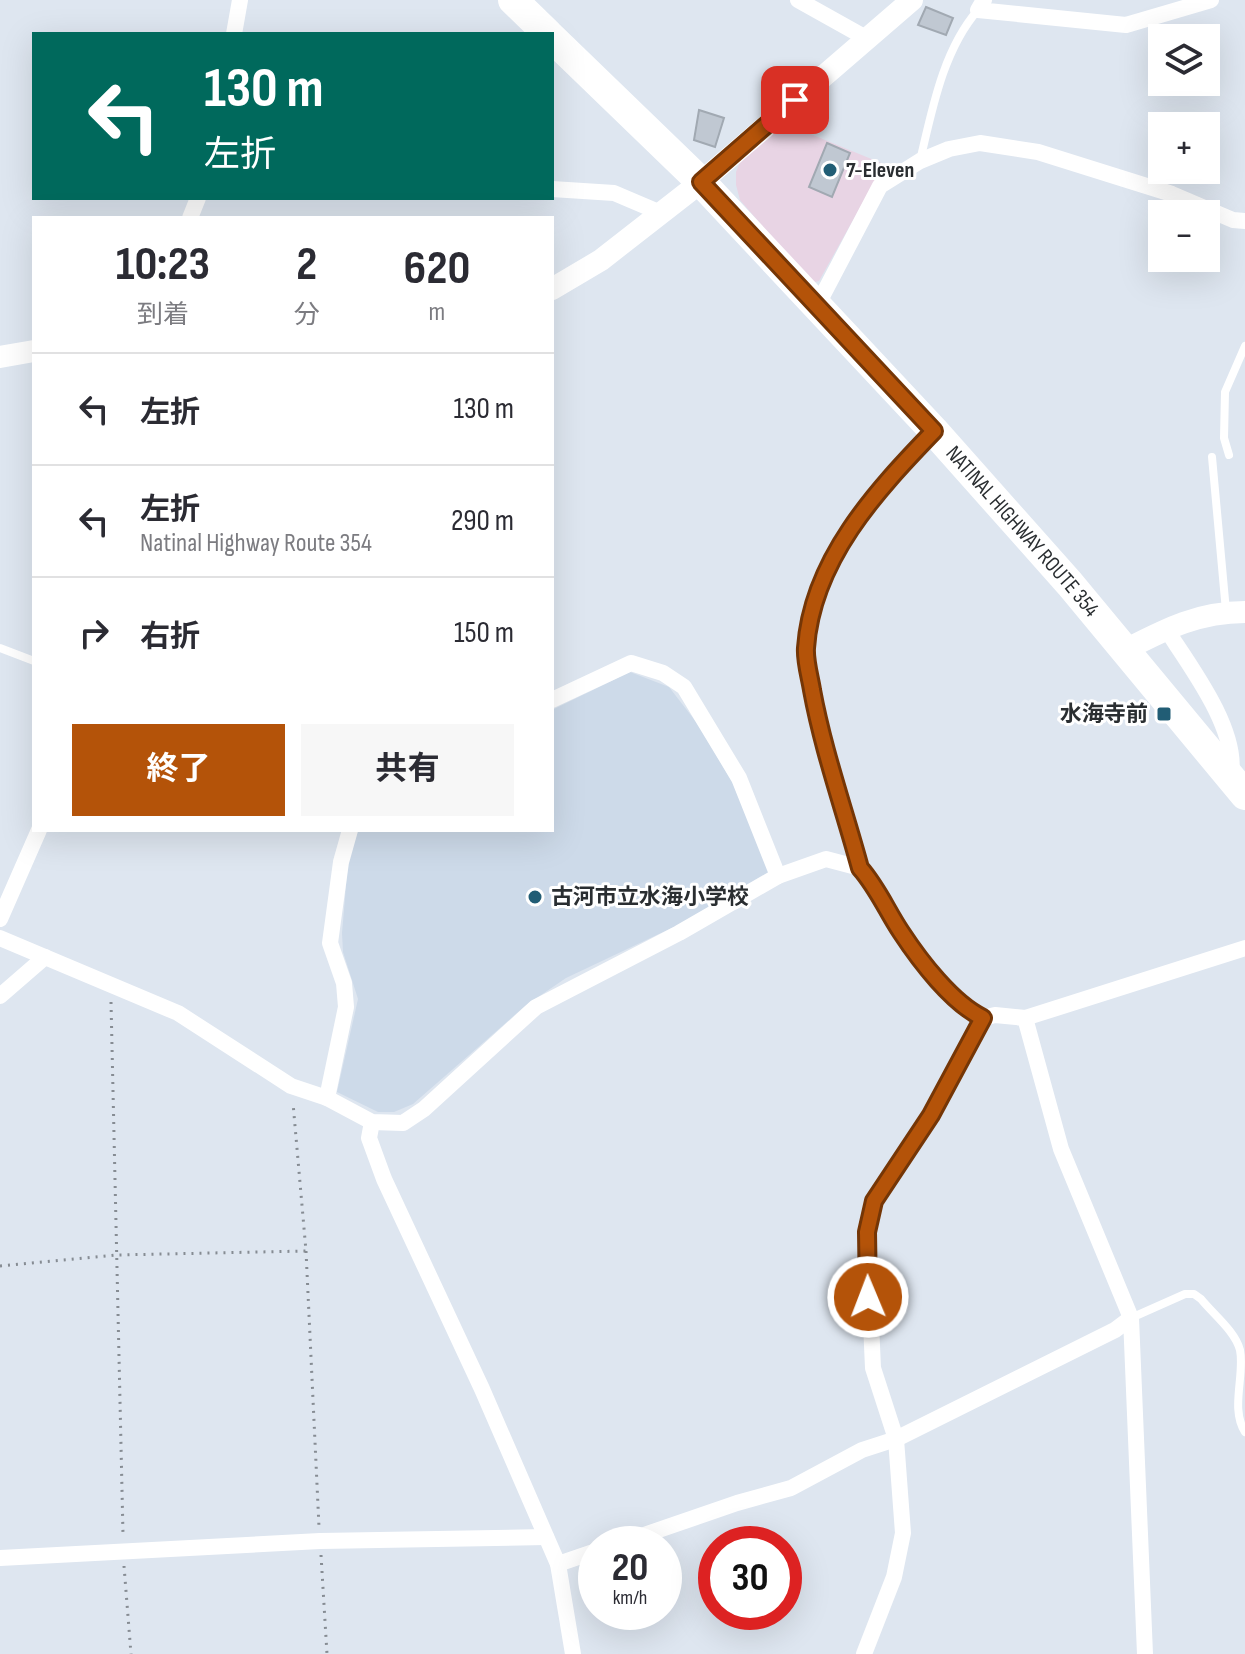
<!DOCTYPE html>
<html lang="ja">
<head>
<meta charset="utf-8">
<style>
	body { margin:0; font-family:"Sofia Sans Condensed","Noto Sans JP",sans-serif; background:#f7f7f7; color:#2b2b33; height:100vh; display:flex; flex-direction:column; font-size:30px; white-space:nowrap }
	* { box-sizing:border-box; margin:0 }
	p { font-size:26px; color:#7c7c81 }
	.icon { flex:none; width:44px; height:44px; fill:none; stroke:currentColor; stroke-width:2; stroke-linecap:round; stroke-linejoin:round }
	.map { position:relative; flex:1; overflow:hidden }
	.details { position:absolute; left:32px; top:216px; width:522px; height:616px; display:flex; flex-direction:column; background:#fff; border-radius:0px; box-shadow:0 8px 32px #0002 }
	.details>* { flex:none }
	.hud { position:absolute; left:32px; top:32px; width:522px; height:168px; border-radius:0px; box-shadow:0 8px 32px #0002; background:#00695c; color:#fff; overflow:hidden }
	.tools { position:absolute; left:1148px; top:24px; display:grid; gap:16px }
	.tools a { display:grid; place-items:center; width:72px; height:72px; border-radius:0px; background:#fff; box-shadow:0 8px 32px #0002; font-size:40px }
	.speed { position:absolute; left:578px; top:1526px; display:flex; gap:16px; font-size:40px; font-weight:700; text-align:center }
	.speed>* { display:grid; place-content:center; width:104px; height:104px; border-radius:50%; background:#fff; box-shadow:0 8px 32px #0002; line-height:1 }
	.speed small { font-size:20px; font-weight:400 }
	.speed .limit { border:12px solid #d22; background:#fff; color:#111 }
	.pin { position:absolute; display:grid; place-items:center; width:68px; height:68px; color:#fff; margin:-34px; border-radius:16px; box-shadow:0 4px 12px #0006 }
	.me { position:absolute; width:88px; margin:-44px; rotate:359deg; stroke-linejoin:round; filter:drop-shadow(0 0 6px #0008) }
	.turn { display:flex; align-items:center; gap:28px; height:168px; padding:0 40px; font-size:36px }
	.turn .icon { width:104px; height:104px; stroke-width:2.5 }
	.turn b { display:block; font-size:56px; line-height:68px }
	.eta { display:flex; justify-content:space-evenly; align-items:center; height:136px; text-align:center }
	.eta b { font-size:48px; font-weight:700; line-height:56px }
	.primary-button { display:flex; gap:16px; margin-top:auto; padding:16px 40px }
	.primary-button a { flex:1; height:92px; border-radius:0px; background:#b45309; color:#fff; font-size:32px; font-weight:700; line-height:92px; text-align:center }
	.primary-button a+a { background:#f7f7f7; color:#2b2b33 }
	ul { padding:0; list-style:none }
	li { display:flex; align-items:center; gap:24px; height:112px; padding:0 40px; border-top:2px solid #e1e1e2 }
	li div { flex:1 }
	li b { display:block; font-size:30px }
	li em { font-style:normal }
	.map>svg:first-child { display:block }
	.commercial { fill:#e8d4e4 }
	.built { fill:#cddae9 }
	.building { fill:#c0c8d2; stroke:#a1a9b2; stroke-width:2 }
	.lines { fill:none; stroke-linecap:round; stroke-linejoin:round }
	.path { stroke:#868c93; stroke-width:3; stroke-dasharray:2 6; stroke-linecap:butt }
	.lane { stroke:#fff; stroke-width:8 }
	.street { stroke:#fff; stroke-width:16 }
	.secondary { stroke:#fff; stroke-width:22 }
	.highway { stroke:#fff; stroke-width:30 }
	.route-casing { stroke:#753606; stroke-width:20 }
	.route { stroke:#b45309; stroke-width:14 }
	.poi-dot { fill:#215d75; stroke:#fff; stroke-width:3 }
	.labels { text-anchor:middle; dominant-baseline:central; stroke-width:6; stroke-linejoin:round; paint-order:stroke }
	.poi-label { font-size:22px; font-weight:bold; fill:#2a2e31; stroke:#fff; text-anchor:start }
	.street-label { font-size:22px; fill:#2a2e31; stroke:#fff }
</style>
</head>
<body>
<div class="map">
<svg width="1245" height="1654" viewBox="0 0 1245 1654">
	<rect width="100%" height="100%" fill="#dee6f0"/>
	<path class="commercial" d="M 786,124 L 891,167 L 876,179 L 819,281 L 811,283 L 740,200 L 736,185 L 736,172 L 741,160 Z"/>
	<path class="built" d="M 630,672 L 669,687 L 700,727 L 733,784 L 770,871 L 680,924 L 566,978 L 525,1006 L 413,1104 L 394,1112 L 378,1112 L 337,1092 L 358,999 L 343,952 L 342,933 L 348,862 L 358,830 L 552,830 L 552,710 Z"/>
	<g class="building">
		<path d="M 926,7 L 953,18 L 946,35 L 918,25 Z"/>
		<path d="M 699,110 L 724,118 L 715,147 L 694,140 Z"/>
		<path d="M 827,143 L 850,153 L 832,197 L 809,187 Z"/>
	</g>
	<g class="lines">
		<g class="path">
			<path d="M 111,1002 L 123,1534"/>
			<path d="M 306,1251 L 319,1527"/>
			<path d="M 0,1266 L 117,1255 L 306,1251 L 293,1103"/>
			<path d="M 321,1555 L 327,1654"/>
			<path d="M 124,1566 L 131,1654"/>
		</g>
		<g class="lane">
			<path d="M 920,161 C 932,110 943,50 978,10"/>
			<path d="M 1229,455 L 1224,438 L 1225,392 L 1245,346"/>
			<path d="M 1212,457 L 1226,611"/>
			<path d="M 0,648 L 34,661"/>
			<path d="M 1131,1318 L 1185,1294 L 1194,1294 L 1201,1299 C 1213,1314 1235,1331 1240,1350 C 1245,1375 1230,1409 1245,1432"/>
		</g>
		<g class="street">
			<path d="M 798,0 L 866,38"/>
			<path d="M 984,0 L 978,10 L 1126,25 L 1211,0"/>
			<path d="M 234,34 L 240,0"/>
			<path d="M 552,189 L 614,193 L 661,213"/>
			<path d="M 190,218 L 198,198"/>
			<path d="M 817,306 L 880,186 L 920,161 L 949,149 L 980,143 L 1038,152 L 1172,194 L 1233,220 L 1245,221"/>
			<path d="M 934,431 C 876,491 812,561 806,648 C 805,662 810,677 812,690 C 823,750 844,809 860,868 L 869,878 C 895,922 936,996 983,1018 L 995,1015 L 1025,1018 L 1245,948"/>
			<path d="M 1166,629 C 1190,666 1238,729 1231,774"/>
			<path d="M 552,700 L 631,663 L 663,673 L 684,687 L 739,778 L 778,876"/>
			<path d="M 0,919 L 39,830"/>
			<path d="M 0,938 L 178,1013 L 291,1086 L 327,1098 L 372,1122 L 403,1123 L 424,1109 L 536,1007 L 679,933 L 778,876 L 826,859 L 860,868"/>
			<path d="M 0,996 L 45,957"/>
			<path d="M 1025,1018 L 1061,1149 L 1131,1318 L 1145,1654"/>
			<path d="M 327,1098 L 346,1007 L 344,983 L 330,943 L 341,862 L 350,830"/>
			<path d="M 372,1122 L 369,1138 L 384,1179 L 482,1389 L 558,1564 L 573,1654"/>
			<path d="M 618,1544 L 737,1503 L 791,1488 L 862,1450 L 896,1439 L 1115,1330 L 1131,1318"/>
			<path d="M 0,1558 L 320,1541 L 546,1537"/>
			<path d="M 558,1564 L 596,1551"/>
			<path d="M 864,1654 L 894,1577 L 903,1533 L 896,1439 L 873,1368 L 867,1232 L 874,1201 L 931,1115 L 983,1018"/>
		</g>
		<g class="secondary">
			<path d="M 552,289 L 601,260 L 701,182 L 912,0"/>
			<path d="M 0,357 L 34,351"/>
			<path d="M 1123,651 C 1164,630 1197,612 1245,612"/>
		</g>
		<g class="highway">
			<path d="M 513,0 L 548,34"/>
			<path id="s1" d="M 552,38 L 701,182 L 934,431 L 1070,584 L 1245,795"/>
		</g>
	</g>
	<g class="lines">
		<g class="route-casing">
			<path id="route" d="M 795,100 L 701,182 L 934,431 C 876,491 812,560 806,648 C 805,661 810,677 812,690 C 823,750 844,809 860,868 C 877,887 887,911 901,932 C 920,961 952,1003 983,1018 L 931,1115 L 874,1201 L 867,1232 L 868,1297"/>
		</g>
		<use href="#route" class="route"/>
	</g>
	<g class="poi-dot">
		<circle cx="830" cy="170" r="8"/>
		<rect x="1156" y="706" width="16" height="16" rx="4"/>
		<circle cx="535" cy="897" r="8"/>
	</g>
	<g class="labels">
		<g class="poi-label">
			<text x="846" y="170">7-Eleven</text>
			<text x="1148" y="714" text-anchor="end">水海寺前</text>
			<text x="551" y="897">古河市立水海小学校</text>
		</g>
		<g class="street-label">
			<text stroke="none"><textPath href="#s1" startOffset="682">NATINAL HIGHWAY ROUTE 354</textPath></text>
		</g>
	</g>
</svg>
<div class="tools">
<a><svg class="icon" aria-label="layers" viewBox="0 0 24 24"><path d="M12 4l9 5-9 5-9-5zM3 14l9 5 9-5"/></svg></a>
<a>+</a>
<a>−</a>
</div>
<div class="speed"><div>20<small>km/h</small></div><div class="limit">30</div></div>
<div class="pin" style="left:795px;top:100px;background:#d93025"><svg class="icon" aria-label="arrive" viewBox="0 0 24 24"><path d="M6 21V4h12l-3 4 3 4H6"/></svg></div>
<svg class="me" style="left:868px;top:1297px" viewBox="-20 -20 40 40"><circle r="17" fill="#b45309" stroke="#fff" stroke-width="3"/><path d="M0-11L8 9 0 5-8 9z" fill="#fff"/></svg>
<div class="hud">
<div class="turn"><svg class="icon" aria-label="left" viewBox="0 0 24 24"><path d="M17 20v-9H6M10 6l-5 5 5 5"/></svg><div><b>130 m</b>左折</div></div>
</div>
<section class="details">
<div class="eta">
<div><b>10:23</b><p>到着</p></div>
<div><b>2</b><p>分</p></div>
<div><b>620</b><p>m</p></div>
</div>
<ul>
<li><svg class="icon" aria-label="left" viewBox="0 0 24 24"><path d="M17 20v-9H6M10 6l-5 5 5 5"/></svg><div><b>左折</b></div><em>130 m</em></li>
<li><svg class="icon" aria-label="left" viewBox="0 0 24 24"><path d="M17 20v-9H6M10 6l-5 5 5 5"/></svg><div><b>左折</b><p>Natinal Highway Route 354</p></div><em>290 m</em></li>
<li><svg class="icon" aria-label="right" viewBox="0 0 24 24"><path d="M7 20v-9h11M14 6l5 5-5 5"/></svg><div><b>右折</b></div><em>150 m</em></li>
</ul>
<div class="primary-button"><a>終了</a><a>共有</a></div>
</section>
</div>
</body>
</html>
